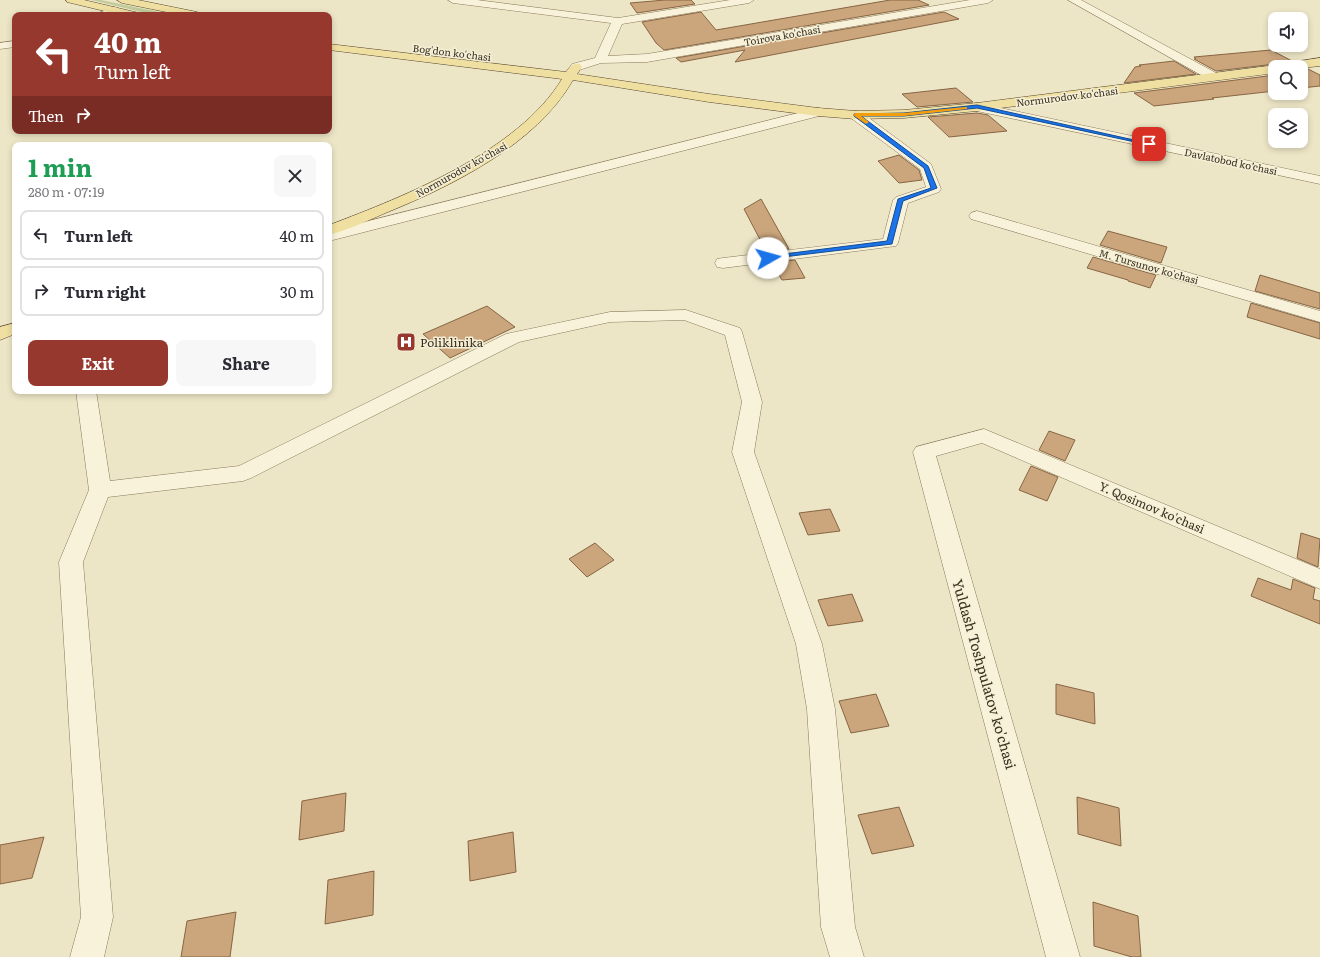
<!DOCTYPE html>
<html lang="en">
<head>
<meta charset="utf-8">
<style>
	body { margin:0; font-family:Literata,serif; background:#f7f7f7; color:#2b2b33; height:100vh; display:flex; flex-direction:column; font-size:15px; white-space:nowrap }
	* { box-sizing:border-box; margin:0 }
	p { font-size:13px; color:#7c7c81 }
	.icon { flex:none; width:22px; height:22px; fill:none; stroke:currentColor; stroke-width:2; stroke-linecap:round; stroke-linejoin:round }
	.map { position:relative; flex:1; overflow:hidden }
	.drawer { position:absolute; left:12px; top:142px; width:320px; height:252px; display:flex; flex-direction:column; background:#fff; border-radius:8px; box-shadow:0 2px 6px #0003 }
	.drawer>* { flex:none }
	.top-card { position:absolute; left:12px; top:12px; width:320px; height:122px; border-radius:8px; box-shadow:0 2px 6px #0003; background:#96382e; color:#fff; overflow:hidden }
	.buttons { position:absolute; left:1268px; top:12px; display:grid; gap:8px }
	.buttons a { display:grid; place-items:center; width:40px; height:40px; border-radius:8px; background:#fff; box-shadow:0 2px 6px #0003; font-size:20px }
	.pin { position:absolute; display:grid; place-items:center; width:34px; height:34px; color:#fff; margin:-17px; border-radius:8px; box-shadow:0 2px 6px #0006 }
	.me { position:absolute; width:44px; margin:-22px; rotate:83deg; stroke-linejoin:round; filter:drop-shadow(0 0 3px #0008) }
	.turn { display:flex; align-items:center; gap:14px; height:84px; padding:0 16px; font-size:18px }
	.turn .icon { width:52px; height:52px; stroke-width:2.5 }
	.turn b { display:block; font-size:28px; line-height:34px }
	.then { display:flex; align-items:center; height:38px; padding:0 16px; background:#0003; gap:8px; font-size:15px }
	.round { display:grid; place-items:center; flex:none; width:42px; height:42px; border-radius:8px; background:#f7f7f7 }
	.summary { display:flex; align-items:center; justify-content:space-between; height:68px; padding:0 16px }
	h1 { font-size:24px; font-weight:700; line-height:30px; color:#1e9e55 }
	.primary-button { display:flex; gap:8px; margin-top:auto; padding:8px 16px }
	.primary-button a { flex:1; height:46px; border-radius:8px; background:#96382e; color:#fff; font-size:16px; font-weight:700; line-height:46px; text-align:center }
	.primary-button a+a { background:#f7f7f7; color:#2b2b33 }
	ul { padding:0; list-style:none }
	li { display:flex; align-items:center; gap:12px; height:50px; margin:0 8px 6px; padding:0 8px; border:2px solid #e1e1e2; border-radius:8px }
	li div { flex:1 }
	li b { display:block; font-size:15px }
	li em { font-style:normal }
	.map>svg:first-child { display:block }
	.green { fill:#c1cc9a }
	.building { fill:#cba67d; stroke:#876543 }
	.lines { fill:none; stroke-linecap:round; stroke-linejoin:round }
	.minor-casing { stroke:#89785c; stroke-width:1 }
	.primary-casing { stroke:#574630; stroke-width:1 }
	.minor { fill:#f8f2da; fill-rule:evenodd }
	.primary { fill:#efdfa0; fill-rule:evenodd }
	.route { fill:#1a73e8; stroke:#114b97 }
	.slow { fill:#f59e0b }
	.labels { text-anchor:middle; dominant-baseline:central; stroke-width:3; stroke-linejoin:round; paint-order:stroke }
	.far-street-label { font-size:10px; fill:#392f20; stroke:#f5efd6 }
	.poi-label { font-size:12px; fill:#392f20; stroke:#f5efd6; text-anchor:start }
	.street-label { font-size:12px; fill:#392f20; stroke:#f5efd6 }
	.near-street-label { font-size:14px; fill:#392f20; stroke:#f5efd6 }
</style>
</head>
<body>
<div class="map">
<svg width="1320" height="957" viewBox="0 0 1320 957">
	<rect width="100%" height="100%" fill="#ede6c6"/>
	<path class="green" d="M 91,0 L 101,0 L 173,15 L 155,15 Z"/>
	<g class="building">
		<path d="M 665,0 L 691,0 L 695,4 L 637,13 L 630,3 Z"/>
		<path d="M 890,0 L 918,0 L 929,5 L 664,50 L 656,43 L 642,22 L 701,12 L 716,30 Z"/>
		<path d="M 944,12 L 959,19 L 735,62 L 745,50 L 681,62 L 676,58 Z"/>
		<path d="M 1271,50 L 1292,61 L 1282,63 L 1279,65 L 1275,64 L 1216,71 L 1194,59 L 1196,59 L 1194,57 Z"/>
		<path d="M 1174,61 L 1196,74 L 1124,83 L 1135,67 L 1141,66 L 1139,65 Z"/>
		<path d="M 1301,69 L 1308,69 L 1320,75 L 1320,86 L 1301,88 Z"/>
		<path d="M 1275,75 L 1275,91 L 1212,98 L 1214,99 L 1154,106 L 1134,93 Z"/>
		<path d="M 956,88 L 973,102 L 917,107 L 902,94 Z"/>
		<path d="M 977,113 L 988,115 L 1007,131 L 949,137 L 928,117 Z"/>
		<path d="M 899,155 L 919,170 L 922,180 L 899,183 L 878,161 Z"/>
		<path d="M 761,199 L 789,249 L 766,251 L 744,209 Z"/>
		<path d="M 1108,231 L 1167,247 L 1161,263 L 1100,245 Z"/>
		<path d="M 1093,257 L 1156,275 L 1150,288 L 1128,281 L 1128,280 L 1087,268 Z"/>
		<path d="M 795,260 L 805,278 L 782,280 L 772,263 Z"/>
		<path d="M 1260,275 L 1320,293 L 1320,309 L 1255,291 Z"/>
		<path d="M 1251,303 L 1320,323 L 1320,339 L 1247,317 Z"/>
		<path d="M 487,306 L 515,327 L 450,358 L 423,334 Z"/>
		<path d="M 1049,431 L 1075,440 L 1065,461 L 1039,450 Z"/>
		<path d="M 1031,466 L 1058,477 L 1047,501 L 1019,490 Z"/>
		<path d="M 830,509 L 840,531 L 808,535 L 799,513 Z"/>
		<path d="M 1301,533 L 1320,539 L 1318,567 L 1297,558 Z"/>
		<path d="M 595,543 L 614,560 L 587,577 L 569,559 Z"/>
		<path d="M 1258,578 L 1291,590 L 1293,579 L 1315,588 L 1313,599 L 1320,601 L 1320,624 L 1251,596 Z"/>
		<path d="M 852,594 L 863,621 L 828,626 L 818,600 Z"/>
		<path d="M 1056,684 L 1094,693 L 1095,724 L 1056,714 Z"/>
		<path d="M 876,694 L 889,726 L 851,733 L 839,701 Z"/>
		<path d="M 346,793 L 344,831 L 299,840 L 302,801 Z"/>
		<path d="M 1077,797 L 1119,808 L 1121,846 L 1078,834 Z"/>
		<path d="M 899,807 L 914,846 L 872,854 L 858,815 Z"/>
		<path d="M 513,832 L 516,872 L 470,881 L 468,841 Z"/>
		<path d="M 44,837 L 32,878 L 0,884 L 0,845 Z"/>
		<path d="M 374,871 L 373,915 L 325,924 L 328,880 Z"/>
		<path d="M 1093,902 L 1138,916 L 1141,957 L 1132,957 L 1094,946 Z"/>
		<path d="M 236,912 L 230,957 L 181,957 L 187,921 Z"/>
	</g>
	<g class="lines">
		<g class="minor-casing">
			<g id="minor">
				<path d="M 448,0 L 477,0 L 618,18 L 730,0 L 754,0 L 749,3 L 622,24 L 608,56 L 647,54 L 970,0 L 993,0 L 988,3 L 647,62 L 601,63 L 576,71 L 572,70 L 570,67 L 572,64 L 595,58 L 611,23 L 453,3 Z"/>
				<path d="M 1068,0 L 1081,0 L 1218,74 L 1220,77 L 1218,80 L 1210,80 Z"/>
				<path d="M 114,7 L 118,8 L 119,10 C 114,16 106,15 98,15 L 99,13 Z"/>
				<path d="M 15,41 L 15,47 L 0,49 L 0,43 Z"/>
				<path d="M 977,103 L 1320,176 L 1320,184 L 972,110 L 971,107 L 972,104 Z"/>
				<path d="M 818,108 L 823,109 L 825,112 L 823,115 L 329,241 L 329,231 Z"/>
				<path d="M 856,111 L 861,112 L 931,164 L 941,189 L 939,192 L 908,203 L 898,243 L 896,246 L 723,268 L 717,267 L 715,263 L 717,259 L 723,258 L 883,239 L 893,200 L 896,197 L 926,187 L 920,169 L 851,118 L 849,115 L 851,112 Z"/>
				<path d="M 977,211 L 1320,311 L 1320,322 L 971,219 L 969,216 L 971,213 Z"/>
				<path d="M 686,310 L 740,328 L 742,332 L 762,402 L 754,452 L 822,644 L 835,709 L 855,927 L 864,957 L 830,957 L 821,927 L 807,709 L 796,644 L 732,452 L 742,402 L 725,335 L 684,320 L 610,322 L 519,342 L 251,478 L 243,481 L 108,497 L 83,562 L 113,917 L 104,957 L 70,957 L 81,917 L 59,562 L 89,490 L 76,391 L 96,391 L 110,481 L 239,466 L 506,334 L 610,312 Z"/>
				<path d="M 984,429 L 1320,569 L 1320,589 L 982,443 L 936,456 L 1080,957 L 1046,957 L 913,452 L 916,447 Z"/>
			</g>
		</g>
		<g class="primary-casing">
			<g id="primary">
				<path d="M 66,0 L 84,0 L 139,13 L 140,15 L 121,15 L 67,2 Z"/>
				<path d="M 117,0 L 138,0 L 197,12 L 202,15 L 181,15 L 122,3 Z"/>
				<path d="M 329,44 L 566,72 C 570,66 573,63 580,64 L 582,67 L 577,74 L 709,94 L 818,108 L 856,111 L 904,110 L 977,103 L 1275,65 L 1280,67 L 1275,67 L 1275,73 L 977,111 L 904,118 L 856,119 L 818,116 L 709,102 L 573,80 C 536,145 450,187 383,214 C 365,222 347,230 329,235 L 329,225 C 406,196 518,151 562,79 L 329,50 Z"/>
				<path d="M 1320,58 L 1320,66 L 1301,68 L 1301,67 L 1280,67 L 1282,64 L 1286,63 Z"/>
				<path d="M 15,323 L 15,334 L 0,340 L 0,327 Z"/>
			</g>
		</g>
		<use href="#minor" class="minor"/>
		<use href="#primary" class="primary"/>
	</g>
	<path class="route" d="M 977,105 L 1152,144 L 1149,145 L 977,108 L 904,116 L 861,116 L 928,166 L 937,188 L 903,201 L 892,244 L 766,259 L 766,256 L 768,256 L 887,241 L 898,199 L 931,188 L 924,168 L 854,116 L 854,114 L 904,113 Z"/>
	<path class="slow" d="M 965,107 L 967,107 L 967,109 L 904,116 L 861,116 L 869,122 L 866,124 L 853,115 L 856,113 L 904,113 Z"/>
	<defs>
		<g id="hospital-square" transform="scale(1)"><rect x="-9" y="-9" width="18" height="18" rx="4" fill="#96382e" stroke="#f5efd6"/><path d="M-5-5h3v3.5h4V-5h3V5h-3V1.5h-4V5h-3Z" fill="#fff"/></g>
	</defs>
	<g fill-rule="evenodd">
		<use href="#hospital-square" x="406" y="342"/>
	</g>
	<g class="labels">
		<g class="far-street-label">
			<text transform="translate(782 35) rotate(-10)">Toirova ko'chasi</text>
			<text transform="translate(452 52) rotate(7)">Bog'don ko'chasi</text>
			<text transform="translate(1067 96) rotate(-7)">Normurodov ko'chasi</text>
			<text transform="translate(1231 161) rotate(12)">Davlatobod ko’chasi</text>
			<text transform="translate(461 169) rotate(-29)">Normurodov ko'chasi</text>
			<text transform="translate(1149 266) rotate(16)">M. Tursunov ko'chasi</text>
		</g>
		<g class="poi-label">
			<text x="420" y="342">Poliklinika</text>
		</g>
		<g class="street-label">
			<text transform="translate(1152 507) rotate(23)">Y. Qosimov ko'chasi</text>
		</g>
		<g class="near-street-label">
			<text transform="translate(985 674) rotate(74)">Yuldash Toshpulatov ko'chasi</text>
		</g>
	</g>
</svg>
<div class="buttons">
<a><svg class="icon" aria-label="sound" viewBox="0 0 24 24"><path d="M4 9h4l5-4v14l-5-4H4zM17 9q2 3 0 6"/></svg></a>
<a><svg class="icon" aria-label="search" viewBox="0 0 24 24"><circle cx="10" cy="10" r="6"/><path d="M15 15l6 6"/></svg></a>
<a><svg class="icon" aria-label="layers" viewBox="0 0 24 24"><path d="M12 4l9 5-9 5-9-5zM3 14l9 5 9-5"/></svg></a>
</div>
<div class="pin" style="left:1149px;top:144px;background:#d93025"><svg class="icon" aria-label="arrive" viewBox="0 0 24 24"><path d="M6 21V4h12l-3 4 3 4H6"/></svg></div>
<svg class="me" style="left:768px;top:258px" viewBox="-20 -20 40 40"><circle r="19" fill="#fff"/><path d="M0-13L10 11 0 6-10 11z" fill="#1a73e8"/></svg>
<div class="top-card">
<div class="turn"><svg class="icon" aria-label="left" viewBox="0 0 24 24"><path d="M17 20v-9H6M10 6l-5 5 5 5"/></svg><div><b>40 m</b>Turn left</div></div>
<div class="then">Then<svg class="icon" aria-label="right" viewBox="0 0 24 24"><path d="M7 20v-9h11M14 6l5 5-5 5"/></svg></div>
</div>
<section class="drawer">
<div class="summary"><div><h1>1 min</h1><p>280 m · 07:19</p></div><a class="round"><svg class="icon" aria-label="close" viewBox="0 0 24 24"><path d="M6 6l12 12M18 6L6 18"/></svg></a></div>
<ul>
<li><svg class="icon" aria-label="left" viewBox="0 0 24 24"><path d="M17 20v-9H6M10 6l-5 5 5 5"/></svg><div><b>Turn left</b></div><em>40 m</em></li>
<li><svg class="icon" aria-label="right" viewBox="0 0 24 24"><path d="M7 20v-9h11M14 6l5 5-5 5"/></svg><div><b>Turn right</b></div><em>30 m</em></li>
</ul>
<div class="primary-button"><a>Exit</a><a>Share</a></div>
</section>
</div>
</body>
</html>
